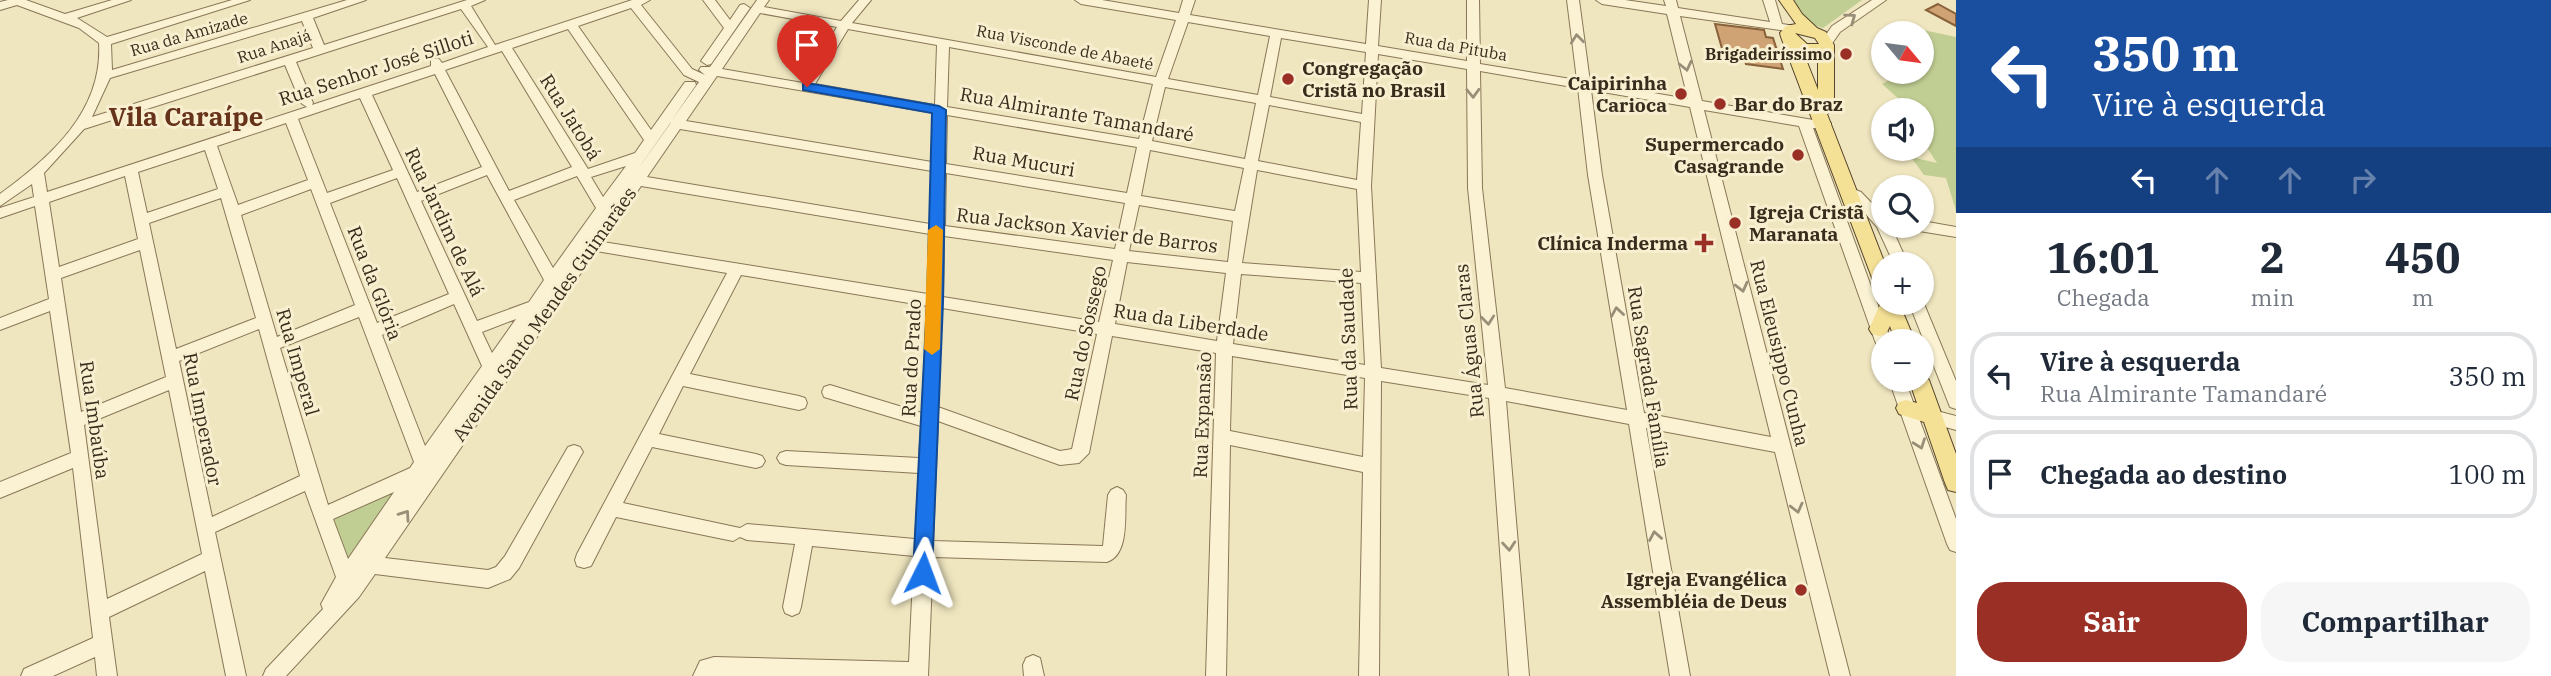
<!DOCTYPE html>
<html lang="pt">
<head>
<meta charset="utf-8">
<style>
	body { margin:0; font-family:"IBM Plex Serif",serif; background:#f6f6f7; color:#1f2937; height:100vh; display:flex; flex-direction:column; font-size:26px; white-space:nowrap }
	* { box-sizing:border-box; margin:0 }
	p { font-size:23px; color:#747a83 }
	.icon { flex:none; width:38px; height:38px; fill:none; stroke:currentColor; stroke-width:2; stroke-linecap:round; stroke-linejoin:round }
	.map { position:relative; flex:1; overflow:hidden }
	.details { display:flex; flex-direction:column; background:#fff; width:595px }
	.details>* { flex:none }
	.banner { background:#1a4fa0; color:#fff; overflow:hidden }
	.needle { width:46px; rotate:119deg }
	.fabs { position:absolute; left:1871px; top:21px; display:grid; gap:14px }
	.fabs a { display:grid; place-items:center; width:63px; height:63px; border-radius:50%; background:#fff; box-shadow:0 2px 5px #0004; font-size:35px }
	.pin { position:absolute; display:grid; place-items:center; width:60px; height:60px; color:#fff; margin:-72px -30px; border-radius:50% 50% 50% 0; rotate:-45deg; box-shadow:0 0 7px #0007 }
	.pin .icon { rotate:45deg }
	.me { position:absolute; width:77px; margin:-38px; rotate:3deg; stroke-linejoin:round; filter:drop-shadow(0 0 5px #0008) }
	.turn { display:flex; align-items:center; gap:24px; height:147px; padding:0 21px; font-size:32px }
	.turn .icon { width:91px; height:91px; stroke-width:2.5 }
	.turn b { display:block; font-size:49px; line-height:60px }
	.lanes { display:flex; align-items:center; height:66px; padding:0 21px; background:#0003; justify-content:center; gap:35px; direction:ltr }
	.lanes .off { opacity:.35 }
	.eta { display:flex; justify-content:space-evenly; align-items:center; height:119px; text-align:center }
	.eta b { font-size:42px; font-weight:800; line-height:49px }
	.cta { display:flex; gap:14px; margin-top:auto; padding:14px 21px }
	.cta a { flex:1; height:80px; border-radius:28px; background:#9a3025; color:#fff; font-size:28px; font-weight:800; line-height:80px; text-align:center }
	.cta a+a { background:#f6f6f7; color:#1f2937 }
	ul { padding:0; list-style:none }
	li { display:flex; align-items:center; gap:21px; height:88px; margin:0 14px 10px; padding:0 7px; border:4px solid #e0e1e3; border-radius:28px }
	li div { flex:1 }
	li b { display:block; font-size:26px }
	li em { font-style:normal }
	main { display:flex; flex:1; min-height:0 }
	.map>svg:first-child { display:block }
	.green { fill:#c1ce93 }
	.building { fill:#cfa374; stroke:#89623c; stroke-width:2 }
	.lines { fill:none; stroke-linecap:round; stroke-linejoin:round }
	.minor-casing { stroke:#897757; stroke-width:2 }
	.major-casing { stroke:#56442c; stroke-width:2 }
	.minor { fill:#faf2d3; fill-rule:evenodd }
	.major { fill:#f5e195; fill-rule:evenodd }
	.oneway { stroke:#998f78 }
	.route { fill:#1a73e8; stroke:#114b97; stroke-width:2 }
	.slow { fill:#f59e0b }
	.poi-dot { fill:#9a3025; stroke:#f7efcf; stroke-width:2.5 }
	.labels { text-anchor:middle; dominant-baseline:central; stroke-width:6; stroke-linejoin:round; paint-order:stroke }
	.far-street-label { font-size:16px; fill:#382c1c; stroke:#f7efcf }
	.far-poi-label { font-size:16px; font-weight:bold; fill:#382c1c; stroke:#f7efcf; text-anchor:end }
	.street-label { font-size:19px; fill:#382c1c; stroke:#f7efcf }
	.poi-label { font-size:19px; font-weight:bold; fill:#382c1c; stroke:#f7efcf; text-anchor:end }
	.district-label { font-size:26px; font-weight:bold; fill:#66321a; stroke:#f7efcf }
</style>
</head>
<body>
<main>
<div class="map">
<svg width="1956" height="676" viewBox="0 0 1956 676">
	<rect width="100%" height="100%" fill="#efe6bf"/>
	<g class="green">
		<path d="M 1794,0 L 1862,0 L 1823,28 C 1805,23 1801,16 1794,0 Z"/>
		<path d="M 1895,24 L 1956,37 L 1956,211 L 1946,178 L 1924,175 L 1911,157 L 1937,163 L 1922,140 L 1922,110 L 1901,110 L 1900,100 L 1882,84 L 1905,72 L 1922,72 L 1922,33 L 1900,33 L 1892,26 Z"/>
		<path d="M 399,484 L 347,567 L 328,517 Z"/>
	</g>
	<g class="building">
		<path d="M 1938,4 L 1956,14 L 1956,26 L 1926,10 Z"/>
		<path d="M 1715,24 L 1764,30 L 1766,37 L 1773,38 L 1783,69 L 1746,64 L 1743,55 L 1723,52 Z"/>
	</g>
	<g class="lines">
		<g class="minor-casing">
			<g id="minor">
				<path d="M 8,0 L 26,0 L 65,14 L 112,0 L 131,0 L 77,18 L 107,37 L 232,0 L 250,0 L 111,44 L 112,70 L 347,0 L 366,0 L 313,18 L 324,45 L 467,0 L 485,0 L 471,6 L 495,45 L 632,0 L 650,0 L 641,5 L 692,69 L 705,75 L 699,70 L 701,67 L 710,67 L 757,0 L 769,0 L 764,7 L 841,21 L 859,0 L 871,0 L 852,23 L 1156,77 L 1176,20 L 1081,4 L 1075,0 L 1102,0 L 1179,13 L 1183,0 L 1195,0 L 1190,15 L 1366,44 L 1369,0 L 1381,0 L 1378,46 L 1467,61 L 1467,0 L 1479,0 L 1480,64 L 1577,80 L 1567,0 L 1579,0 L 1590,82 L 1688,99 L 1667,14 L 1602,4 L 1596,0 L 1625,0 L 1666,6 L 1664,0 L 1676,0 L 1678,8 L 1770,22 L 1763,0 L 1775,0 L 1782,24 L 1795,26 L 1795,32 L 1680,16 L 1702,101 L 1831,123 L 1831,129 L 1813,128 L 1891,341 L 1883,341 L 1883,347 L 1877,345 L 1875,341 L 1799,126 L 1704,110 L 1850,676 L 1830,676 L 1775,452 L 1646,428 L 1690,676 L 1670,676 L 1629,424 L 1506,401 L 1529,676 L 1509,676 L 1489,398 L 1381,381 L 1379,676 L 1359,676 L 1363,472 L 1230,445 L 1226,676 L 1206,676 L 1216,353 L 1112,336 L 1089,453 L 1079,463 L 1060,465 L 938,421 L 933,541 L 1103,546 L 1108,495 L 1111,490 L 1117,487 L 1123,490 L 1126,495 C 1124,515 1130,554 1107,562 L 933,557 L 928,676 L 693,676 L 700,661 L 714,657 L 909,662 L 914,556 L 812,546 L 801,607 L 799,613 L 792,616 L 785,613 L 783,607 L 795,544 L 747,540 L 740,537 L 733,541 L 616,517 L 591,566 L 584,568 L 577,566 L 575,560 L 577,554 L 727,273 L 596,251 L 385,558 L 488,570 L 496,567 L 505,556 L 568,447 L 574,445 L 580,447 L 583,452 L 580,457 L 519,568 L 510,579 L 488,588 L 375,574 L 359,597 L 286,676 L 263,676 L 266,669 L 323,609 L 321,604 L 336,577 L 305,491 L 215,532 L 246,676 L 226,676 L 205,571 L 109,617 L 117,676 L 97,676 L 95,657 L 53,676 L 21,676 L 24,669 L 93,638 L 73,468 L 0,498 L 0,482 L 71,453 L 50,311 L 0,330 L 0,318 L 49,299 L 35,206 L 0,218 L 0,208 L 34,197 L 32,184 L 0,206 L 0,194 C 51,157 103,111 99,43 L 79,28 L 17,5 L 0,10 L 0,2 ZM 631,8 L 684,75 L 699,82 L 671,121 L 696,85 L 695,82 L 685,82 L 651,130 L 578,26 ZM 461,9 L 488,47 L 442,63 L 439,59 L 431,59 L 431,66 L 312,105 L 313,103 L 296,62 ZM 760,13 L 837,27 L 803,83 L 722,69 ZM 302,21 L 313,48 L 92,117 L 110,78 ZM 1188,22 L 1270,36 L 1258,95 L 1168,79 ZM 568,29 L 644,140 L 635,153 L 588,169 L 512,48 ZM 848,29 L 937,45 L 935,105 L 815,84 ZM 1281,38 L 1366,52 L 1362,114 L 1270,97 ZM 949,47 L 1153,84 L 1139,139 L 947,107 ZM 502,51 L 572,167 L 509,191 L 445,70 ZM 1378,54 L 1467,69 L 1468,188 L 1488,385 L 1381,368 L 1371,186 ZM 285,65 L 301,103 L 307,107 L 47,192 L 44,173 L 84,129 ZM 1480,71 L 1578,88 L 1588,175 L 1627,410 L 1505,388 L 1482,188 ZM 435,74 L 482,167 L 417,192 L 372,95 ZM 717,76 L 934,113 L 932,162 L 686,121 ZM 1165,87 L 1256,103 L 1245,159 L 1152,141 ZM 1591,90 L 1690,107 L 1771,437 L 1644,413 L 1602,175 ZM 360,98 L 393,170 L 327,193 L 298,119 ZM 1269,105 L 1361,122 L 1357,180 L 1258,161 ZM 947,115 L 1137,147 L 1127,193 L 946,164 ZM 671,122 L 670,124 L 633,176 ZM 286,123 L 308,180 L 238,205 L 217,146 ZM 680,129 L 932,171 L 930,224 L 647,177 ZM 205,150 L 218,189 L 147,213 L 138,172 ZM 1150,150 L 1244,168 L 1235,211 L 1141,196 ZM 626,166 L 603,197 L 591,177 ZM 1257,170 L 1357,189 L 1361,272 L 1242,263 ZM 946,173 L 1125,203 L 1115,249 L 945,226 ZM 487,175 L 544,280 L 529,302 L 477,321 L 421,201 ZM 125,176 L 138,239 L 59,267 L 49,202 ZM 577,176 L 596,208 L 553,268 L 514,200 ZM 397,178 L 449,294 L 377,323 L 330,203 ZM 641,186 L 930,234 L 928,294 L 603,242 ZM 311,189 L 355,305 L 277,337 L 241,215 ZM 221,198 L 256,318 L 176,349 L 149,223 ZM 1139,205 L 1233,221 L 1228,262 L 1129,251 ZM 944,236 L 1113,260 L 1099,322 L 943,297 ZM 140,250 L 166,377 L 81,412 L 61,278 ZM 1127,262 L 1226,273 L 1217,341 L 1115,324 ZM 1241,274 L 1361,283 L 1365,365 L 1233,344 ZM 741,275 L 927,306 L 922,413 L 830,385 L 824,387 L 822,392 L 824,397 L 921,426 L 919,458 L 786,451 L 780,453 L 777,458 L 780,463 L 786,465 L 919,473 L 915,539 L 747,524 L 740,528 L 623,503 L 652,447 L 756,468 L 762,466 L 765,461 L 762,456 L 756,454 L 659,434 L 683,386 L 799,410 L 805,408 L 807,403 L 805,398 L 799,396 L 690,374 ZM 454,304 L 482,366 L 425,446 L 382,335 ZM 942,308 L 1097,334 L 1072,449 L 1060,451 L 938,407 ZM 359,317 L 414,462 L 410,468 L 328,505 L 280,348 ZM 516,319 L 492,353 L 482,332 ZM 259,329 L 300,476 L 212,517 L 179,361 ZM 1232,356 L 1365,378 L 1363,457 L 1230,431 ZM 169,390 L 202,554 L 107,599 L 84,425 ZM 394,492 L 348,559 L 333,519 Z"/>
				<path d="M 703,0 L 715,0 L 730,20 L 740,5 L 744,4 L 750,8 L 711,64 L 707,65 L 701,61 L 724,28 Z"/>
				<path d="M 1872,0 L 1886,0 L 1840,32 L 1831,45 L 1823,45 L 1821,42 L 1832,26 Z"/>
				<path d="M 1856,190 L 1861,192 L 1883,215 L 1883,226 L 1891,226 L 1908,264 L 1894,264 L 1877,227 L 1849,195 Z"/>
				<path d="M 1922,221 L 1956,227 L 1956,237 L 1913,230 L 1911,226 L 1922,226 Z"/>
				<path d="M 1922,299 L 1956,381 L 1956,409 L 1950,407 L 1948,402 L 1909,303 L 1922,303 Z"/>
				<path d="M 1889,380 L 1905,380 L 1956,519 L 1956,552 L 1950,550 L 1947,544 Z"/>
				<path d="M 1933,410 L 1956,416 L 1956,430 L 1927,422 L 1925,417 L 1927,412 Z"/>
				<path d="M 1033,655 L 1040,658 L 1044,676 L 1024,676 L 1023,665 L 1026,658 Z"/>
			</g>
		</g>
		<g class="major-casing">
			<g id="major">
				<path d="M 1779,0 L 1793,0 L 1802,14 L 1817,28 L 1826,32 L 1834,45 L 1834,109 L 1827,114 L 1885,264 L 1883,290 L 1876,288 L 1874,283 L 1781,37 L 1780,33 L 1786,26 L 1796,24 ZM 1795,33 L 1815,38 L 1819,44 L 1807,44 ZM 1803,52 L 1818,54 L 1818,90 Z"/>
				<path d="M 1883,298 L 1883,303 L 1899,303 L 1915,341 L 1895,341 L 1890,326 L 1886,334 L 1879,336 L 1872,334 L 1869,329 Z"/>
				<path d="M 1922,373 L 1929,380 L 1956,454 L 1956,492 L 1948,490 L 1945,483 L 1924,422 L 1899,414 L 1896,408 L 1899,402 L 1906,400 L 1917,403 L 1909,380 L 1922,380 Z"/>
			</g>
		</g>
		<use href="#minor" class="minor"/>
		<use href="#major" class="major"/>
	</g>
	<defs><path id="oneway-chevron" d="M-2-3.5L2.5 0L-2 3.5" fill="none" stroke-width="1.6" stroke-linecap="round" stroke-linejoin="round" transform="scale(1.75)"/></defs>
	<g class="oneway">
		<use href="#oneway-chevron" transform="translate(1851 18) rotate(-36)"/>
		<use href="#oneway-chevron" transform="translate(1577 39) rotate(-96)"/>
		<use href="#oneway-chevron" transform="translate(1686 66) rotate(77)"/>
		<use href="#oneway-chevron" transform="translate(1473 93) rotate(88)"/>
		<use href="#oneway-chevron" transform="translate(1742 287) rotate(76)"/>
		<use href="#oneway-chevron" transform="translate(1617 312) rotate(-99)"/>
		<use href="#oneway-chevron" transform="translate(1488 320) rotate(84)"/>
		<use href="#oneway-chevron" transform="translate(1920 444) rotate(70)"/>
		<use href="#oneway-chevron" transform="translate(1797 508) rotate(76)"/>
		<use href="#oneway-chevron" transform="translate(405 515) rotate(-55)"/>
		<use href="#oneway-chevron" transform="translate(1655 536) rotate(-100)"/>
		<use href="#oneway-chevron" transform="translate(1509 546) rotate(85)"/>
	</g>
	<path class="route" d="M 807,83 L 939,106 L 946,110 L 943,302 L 932,573 L 929,579 L 923,581 L 916,579 L 913,573 L 927,302 L 932,113 L 803,90 L 803,84 Z"/>
	<path class="slow" d="M 936,225 L 943,230 L 940,349 L 932,355 L 924,349 L 928,230 Z"/>
	<g class="poi-dot">
		<circle cx="1846" cy="54" r="7"/>
		<circle cx="1288" cy="79" r="7"/>
		<circle cx="1681" cy="94" r="7"/>
		<circle cx="1720" cy="104" r="7"/>
		<circle cx="1798" cy="155" r="7"/>
		<circle cx="1735" cy="223" r="7"/>
		<path d="M1700.5 232.5h7v7h7v7h-7v7h-7v-7h-7v-7h7z"/>
		<circle cx="1801" cy="590" r="7"/>
	</g>
	<g class="labels">
		<g class="far-street-label">
			<text transform="translate(189 34) rotate(-16)">Rua da Amizade</text>
			<text transform="translate(274 46) rotate(-18)">Rua Anajá</text>
			<text transform="translate(1456 46) rotate(10)">Rua da Pituba</text>
			<text transform="translate(1065 47) rotate(11)">Rua Visconde de Abaeté</text>
		</g>
		<g class="far-poi-label">
			<text x="1832" y="54">Brigadeiríssimo</text>
		</g>
		<g class="street-label">
			<text transform="translate(376 68) rotate(-18)">Rua Senhor José Silloti</text>
			<text transform="translate(1077 114) rotate(10)">Rua Almirante Tamandaré</text>
			<text transform="translate(571 117) rotate(58)">Rua Jatobá</text>
			<text transform="translate(1024 161) rotate(10)">Rua Mucuri</text>
			<text transform="translate(445 222) rotate(65)">Rua Jardim de Alá</text>
			<text transform="translate(1087 230) rotate(7)">Rua Jackson Xavier de Barros</text>
			<text transform="translate(375 283) rotate(69)">Rua da Glória</text>
			<text transform="translate(544 314) rotate(-55)">Avenida Santo Mendes Guimarães</text>
			<text transform="translate(1191 322) rotate(9)">Rua da Liberdade</text>
			<text transform="translate(1085 333) rotate(-78)">Rua do Sossego</text>
			<text transform="translate(1348 339) rotate(-92)">Rua da Saudade</text>
			<text transform="translate(1469 341) rotate(-96)">Rua Águas Claras</text>
			<text transform="translate(1780 353) rotate(76)">Rua Eleusippo Cunha</text>
			<text transform="translate(911 358) rotate(-87)">Rua do Prado</text>
			<text transform="translate(298 362) rotate(74)">Rua Imperal</text>
			<text transform="translate(1649 377) rotate(81)">Rua Sagrada Família</text>
			<text transform="translate(1202 415) rotate(-88)">Rua Expansão</text>
			<text transform="translate(203 419) rotate(79)">Rua Imperador</text>
			<text transform="translate(95 420) rotate(82)">Rua Imbaúba</text>
		</g>
		<g class="poi-label">
			<text x="1302" y="68" text-anchor="start">Congregação<tspan x="1302" dy="22">Cristã no Brasil</tspan></text>
			<text x="1667" y="83">Caipirinha<tspan x="1667" dy="22">Carioca</tspan></text>
			<text x="1734" y="104" text-anchor="start">Bar do Braz</text>
			<text x="1784" y="144">Supermercado<tspan x="1784" dy="22">Casagrande</tspan></text>
			<text x="1749" y="212" text-anchor="start">Igreja Cristã<tspan x="1749" dy="22">Maranata</tspan></text>
			<text x="1688" y="243">Clínica Inderma</text>
			<text x="1787" y="579">Igreja Evangélica<tspan x="1787" dy="22">Assembléia de Deus</tspan></text>
		</g>
		<g class="district-label">
			<text x="186" y="116">Vila Caraípe</text>
		</g>
	</g>
</svg>
<div class="fabs">
<a><svg class="needle" viewBox="-14 -14 28 28"><path d="M0-13l5 13h-10z" fill="#e53935"/><path d="M0 13l5-13h-10z" fill="#747a83"/></svg></a>
<a><svg class="icon" aria-label="sound" viewBox="0 0 24 24"><path d="M4 9h4l5-4v14l-5-4H4zM17 9q2 3 0 6"/></svg></a>
<a><svg class="icon" aria-label="search" viewBox="0 0 24 24"><circle cx="10" cy="10" r="6"/><path d="M15 15l6 6"/></svg></a>
<a>+</a>
<a>−</a>
</div>
<div class="pin" style="left:807px;top:87px;background:#d93025"><svg class="icon" aria-label="arrive" viewBox="0 0 24 24"><path d="M6 21V4h12l-3 4 3 4H6"/></svg></div>
<svg class="me" style="left:923px;top:573px" viewBox="-20 -20 40 40"><path d="M0-17L14 15 0 8-14 15z" fill="#1a73e8" stroke="#fff" stroke-width="4"/></svg>
</div>
<section class="details">
<div class="banner">
<div class="turn"><svg class="icon" aria-label="left" viewBox="0 0 24 24"><path d="M17 20v-9H6M10 6l-5 5 5 5"/></svg><div><b>350 m</b>Vire à esquerda</div></div>
<div class="lanes"><svg class="icon" aria-label="left" viewBox="0 0 24 24"><path d="M17 20v-9H6M10 6l-5 5 5 5"/></svg><svg class="icon off" aria-label="ahead" viewBox="0 0 24 24"><path d="M12 20V5M6 11l6-6 6 6"/></svg><svg class="icon off" aria-label="ahead" viewBox="0 0 24 24"><path d="M12 20V5M6 11l6-6 6 6"/></svg><svg class="icon off" aria-label="right" viewBox="0 0 24 24"><path d="M7 20v-9h11M14 6l5 5-5 5"/></svg></div>
</div>
<div class="eta">
<div><b>16:01</b><p>Chegada</p></div>
<div><b>2</b><p>min</p></div>
<div><b>450</b><p>m</p></div>
</div>
<ul>
<li><svg class="icon" aria-label="left" viewBox="0 0 24 24"><path d="M17 20v-9H6M10 6l-5 5 5 5"/></svg><div><b>Vire à esquerda</b><p>Rua Almirante Tamandaré</p></div><em>350 m</em></li>
<li><svg class="icon" aria-label="arrive" viewBox="0 0 24 24"><path d="M6 21V4h12l-3 4 3 4H6"/></svg><div><b>Chegada ao destino</b></div><em>100 m</em></li>
</ul>
<div class="cta"><a>Sair</a><a>Compartilhar</a></div>
</section>
</main>
</body>
</html>
